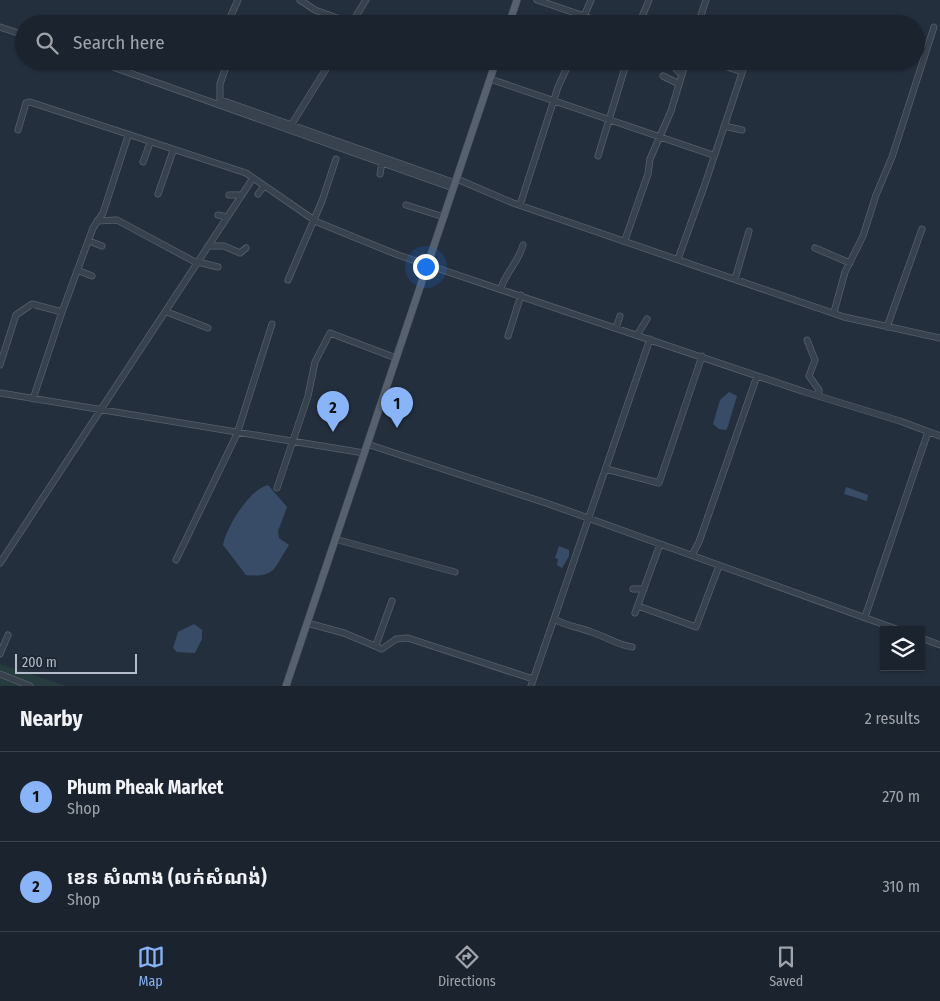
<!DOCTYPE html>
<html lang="en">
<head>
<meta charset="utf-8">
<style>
	body { margin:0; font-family:"Fira Sans Condensed","Noto Sans Khmer",sans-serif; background:#282f3a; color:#f1f3f6 }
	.controls { position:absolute; right:15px; bottom:15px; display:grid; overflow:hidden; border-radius:0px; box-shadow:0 1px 4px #0004 }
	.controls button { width:45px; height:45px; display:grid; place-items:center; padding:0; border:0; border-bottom:1px solid #39404a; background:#1b232e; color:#f1f3f6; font:25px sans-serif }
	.scale { position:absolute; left:15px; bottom:12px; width:122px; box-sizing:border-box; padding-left:5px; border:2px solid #b4bcc9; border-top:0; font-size:14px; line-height:18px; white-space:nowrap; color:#b4bcc9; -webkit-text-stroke:4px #1d2633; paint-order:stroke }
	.you { position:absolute; left:425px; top:266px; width:18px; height:18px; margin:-12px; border:4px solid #fff; border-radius:50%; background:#1a73e8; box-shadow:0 0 0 8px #1a73e833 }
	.badge { display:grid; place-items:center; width:32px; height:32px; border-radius:50%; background:#8ab4f8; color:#111; font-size:16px; font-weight:700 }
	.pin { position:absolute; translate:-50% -41px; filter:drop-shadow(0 1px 2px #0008) }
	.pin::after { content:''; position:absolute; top:26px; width:18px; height:15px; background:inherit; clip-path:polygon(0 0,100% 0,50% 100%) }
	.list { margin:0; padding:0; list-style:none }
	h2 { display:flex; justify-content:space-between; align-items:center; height:65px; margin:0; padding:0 20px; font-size:21px }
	h2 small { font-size:16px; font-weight:400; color:#a0a4aa }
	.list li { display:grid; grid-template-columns:32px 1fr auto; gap:15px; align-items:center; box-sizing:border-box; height:90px; padding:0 20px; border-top:1px solid #39404a }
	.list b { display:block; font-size:19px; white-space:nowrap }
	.list p { margin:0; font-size:16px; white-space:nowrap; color:#a0a4aa }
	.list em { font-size:16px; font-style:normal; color:#a0a4aa }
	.icon { flex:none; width:28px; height:28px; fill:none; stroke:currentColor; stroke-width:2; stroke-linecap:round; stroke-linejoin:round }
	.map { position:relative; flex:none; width:940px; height:686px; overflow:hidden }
	.search { position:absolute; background:#1b232e; box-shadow:0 1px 4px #0004; left:15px; right:15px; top:15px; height:55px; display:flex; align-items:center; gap:12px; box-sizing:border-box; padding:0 18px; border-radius:28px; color:#a0a4aa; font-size:19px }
	.sheet { height:245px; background:#1b232e }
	nav { display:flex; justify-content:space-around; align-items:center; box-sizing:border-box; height:70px; border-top:1px solid #39404a; background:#1b232e; font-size:14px; color:#a0a4aa }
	nav a { display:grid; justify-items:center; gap:2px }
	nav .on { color:#8ab4f8 }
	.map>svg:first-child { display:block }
	.green { fill:#263c3f }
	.water { fill:#394c67 }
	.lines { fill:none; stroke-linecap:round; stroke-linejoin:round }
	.minor-casing { stroke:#565f6c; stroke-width:7 }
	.major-casing { stroke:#414a57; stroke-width:8 }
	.minor { stroke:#38414e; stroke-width:5.5 }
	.major { stroke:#56606e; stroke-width:7 }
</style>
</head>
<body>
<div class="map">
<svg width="940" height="686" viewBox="0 0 940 686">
	<rect width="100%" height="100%" fill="#242f3e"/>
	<path class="green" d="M0 664 66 686H0Z"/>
	<path class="water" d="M729 392 737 396 728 426 726 430 719 429 713 424 720 400Z
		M268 485 287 507 278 531 279 538 289 545C274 568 276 578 246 575L223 545C226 527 250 489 268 485Z
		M846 487 868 495 867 501 844 494Z
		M559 546 569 550V556L562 568 557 565 558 559 555 558Z
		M194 624 202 630V639L195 653 177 652 173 648 178 632Z"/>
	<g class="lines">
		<g class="minor-casing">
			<path id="minor" d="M300 0 315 10 351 23
				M537 0 584 16 591 0
				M227 24 238 0
				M351 24 366 0
				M582 24 584 16 607 24
				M639 24 649 0
				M698 24 706 0
				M0 27 24 35
				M96 61 453 188
				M668 61 682 75
				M710 61 742 72
				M663 76 679 84
				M490 79 713 155
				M221 100 455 183
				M220 102V84L228 61
				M724 126 742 130
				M290 127 331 61
				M18 130 26 103 30 102 246 173 317 222 398 255 805 392 900 421 940 436
				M598 156 627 61
				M143 162 150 143
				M380 174 382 162
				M457 179 513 203 844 317 940 338
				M158 194 173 151
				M258 194 264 186
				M229 195H242
				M406 205 444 217
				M520 205 558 87 570 61
				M218 215 227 217
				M97 221 117 220 197 263
				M625 240 648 174 650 159 671 111 686 61
				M89 241 102 246
				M208 246H224L240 253 246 248
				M815 248 850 263
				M678 259 705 184 746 61
				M198 262 218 267
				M77 270 92 276
				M735 279 749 231
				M288 280 322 201 336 159
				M501 288C506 272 519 261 523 245
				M167 312 208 328
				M834 312 845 272 863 236 876 195 892 157 934 27
				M887 327 922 229
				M616 328 620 316
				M637 335 647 319
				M508 336 521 295
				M807 340 815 360 809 376 819 390V396
				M0 365 16 315 32 304 62 312 93 228 103 213 128 136
				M0 393 364 453
				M33 399 62 312
				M367 444 549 504 899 630
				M606 469 659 483 702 356
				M277 488 308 396 315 362 330 333 396 358
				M335 539 455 572
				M692 555 699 542 757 376
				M176 560 237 434 272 324
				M0 563C84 435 169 307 253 178
				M633 589H644
				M638 606 696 627 719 566
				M635 613 660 544
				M865 617 928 432
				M554 619C566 626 578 627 591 632 605 636 617 645 632 647
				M307 623 344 633 382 649 396 639 408 638 533 679
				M921 638 940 645
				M376 645 392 601
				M0 654 8 635
				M0 674 30 686
				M531 686 650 339"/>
		</g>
		<g class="major-casing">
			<path id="major" d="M509 24 517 0
				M286 686 496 61"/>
		</g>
		<use href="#minor" class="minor"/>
		<use href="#major" class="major"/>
	</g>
</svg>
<div class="controls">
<button><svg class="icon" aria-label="layers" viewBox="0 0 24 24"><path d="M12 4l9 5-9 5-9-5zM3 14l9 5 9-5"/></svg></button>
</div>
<div class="scale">200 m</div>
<div class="you"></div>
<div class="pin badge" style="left:397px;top:428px">1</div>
<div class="pin badge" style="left:333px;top:432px">2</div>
<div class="search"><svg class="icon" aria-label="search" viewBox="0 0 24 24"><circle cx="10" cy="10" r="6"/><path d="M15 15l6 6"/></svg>Search here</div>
</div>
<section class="sheet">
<h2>Nearby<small>2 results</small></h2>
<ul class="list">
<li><span class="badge">1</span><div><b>Phum Pheak Market</b><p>Shop</p></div><em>270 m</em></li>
<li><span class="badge">2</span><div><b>ខេន សំណាង (លក់សំណង់)</b><p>Shop</p></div><em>310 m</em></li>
</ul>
</section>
<nav>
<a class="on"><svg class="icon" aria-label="map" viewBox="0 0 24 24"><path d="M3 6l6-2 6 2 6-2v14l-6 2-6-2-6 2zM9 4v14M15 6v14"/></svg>Map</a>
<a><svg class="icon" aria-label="directions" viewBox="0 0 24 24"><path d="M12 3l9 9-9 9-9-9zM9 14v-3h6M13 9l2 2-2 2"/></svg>Directions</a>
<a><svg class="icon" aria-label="saved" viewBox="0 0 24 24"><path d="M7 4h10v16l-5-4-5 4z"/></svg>Saved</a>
</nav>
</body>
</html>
